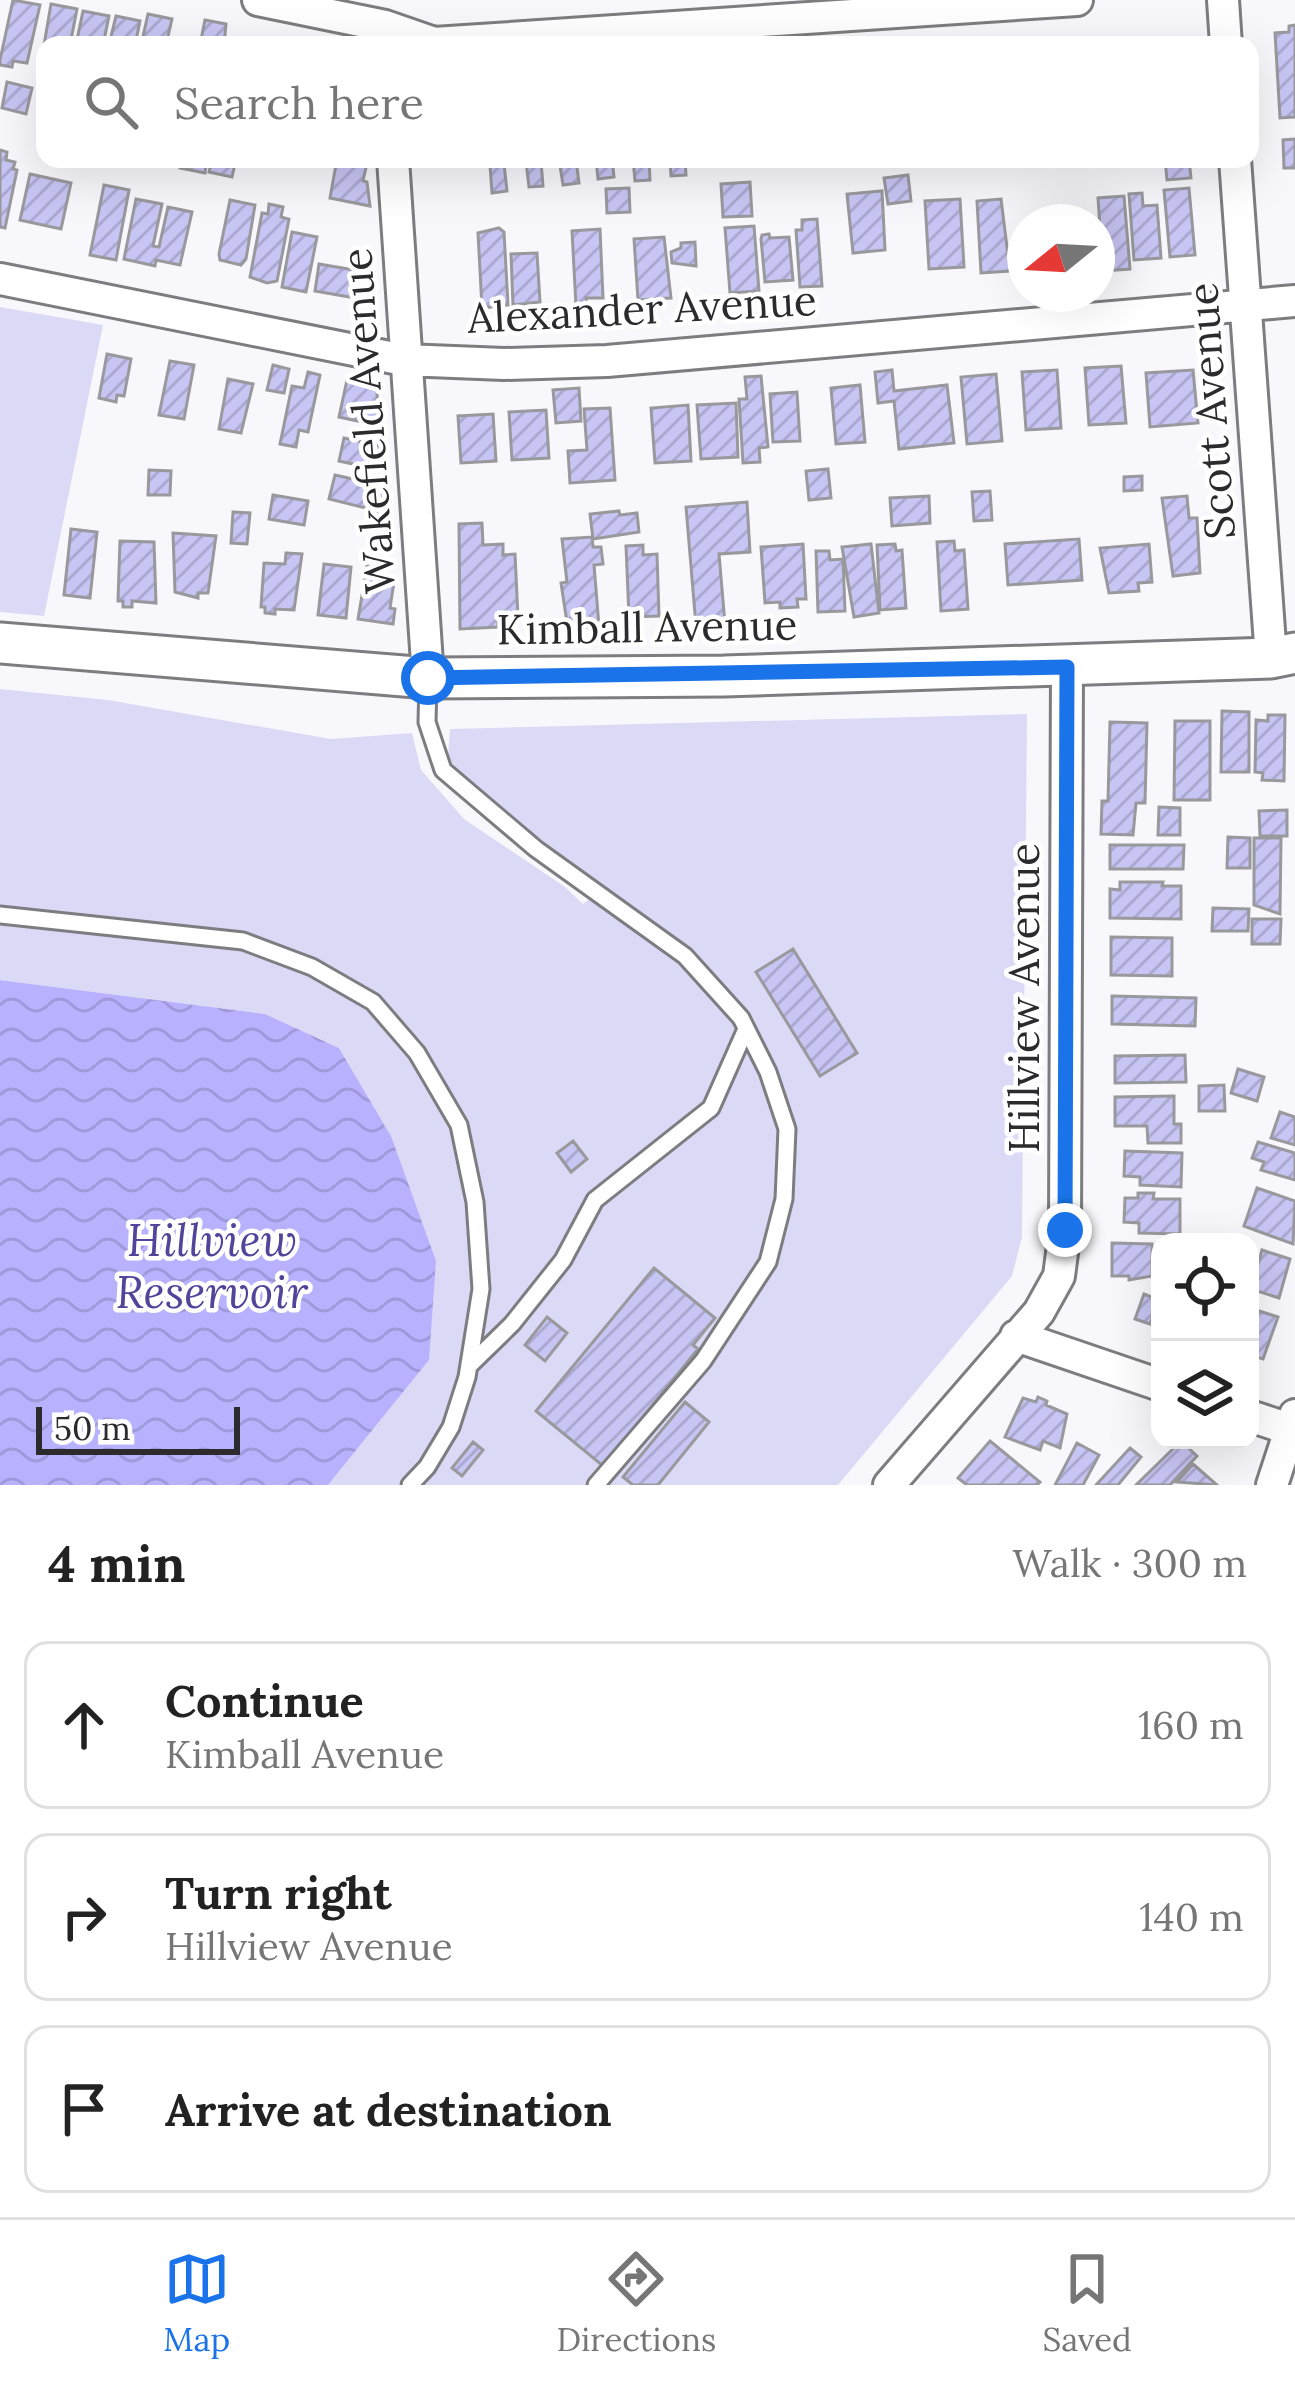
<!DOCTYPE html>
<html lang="en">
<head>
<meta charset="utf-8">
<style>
	body { margin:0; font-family:Lora,serif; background:#f6f6f6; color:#222 }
	.controls { position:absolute; right:36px; bottom:36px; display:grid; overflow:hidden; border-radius:24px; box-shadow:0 12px 48px #0002 }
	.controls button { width:108px; height:108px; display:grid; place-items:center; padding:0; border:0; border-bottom:3px solid #e0e0e0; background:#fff; color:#222; font:60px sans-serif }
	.compass { position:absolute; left:1007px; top:204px; width:108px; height:108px; border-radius:50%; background:#fff; box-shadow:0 12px 48px #0002; rotate:252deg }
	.scale { position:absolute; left:36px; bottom:30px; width:204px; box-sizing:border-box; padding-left:12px; border:6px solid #2b2b2d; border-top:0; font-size:33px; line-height:42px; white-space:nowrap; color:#2b2b2d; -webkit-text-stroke:9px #fff; paint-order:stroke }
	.stop { position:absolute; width:36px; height:36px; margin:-27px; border:9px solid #1a73e8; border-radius:50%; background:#fff }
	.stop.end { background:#1a73e8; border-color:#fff; box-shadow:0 3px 12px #0008 }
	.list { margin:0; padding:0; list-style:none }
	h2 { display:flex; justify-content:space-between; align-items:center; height:156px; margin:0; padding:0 48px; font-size:51px }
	h2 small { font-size:39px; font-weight:400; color:#767676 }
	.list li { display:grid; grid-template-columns:78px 1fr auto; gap:36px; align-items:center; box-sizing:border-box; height:168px; margin:0 24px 24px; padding:0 24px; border:3px solid #e0e0e0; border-radius:24px }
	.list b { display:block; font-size:45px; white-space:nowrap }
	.list p { margin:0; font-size:39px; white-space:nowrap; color:#767676 }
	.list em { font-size:39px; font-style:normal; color:#767676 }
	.icon { flex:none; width:66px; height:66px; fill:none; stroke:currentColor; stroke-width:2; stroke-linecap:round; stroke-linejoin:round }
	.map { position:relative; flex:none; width:1295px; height:1485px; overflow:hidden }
	.search { position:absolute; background:#fff; box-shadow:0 12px 48px #0002; left:36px; right:36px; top:36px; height:132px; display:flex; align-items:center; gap:30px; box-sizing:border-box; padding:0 42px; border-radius:24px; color:#767676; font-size:45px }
	.sheet { height:732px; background:#fff }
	nav { display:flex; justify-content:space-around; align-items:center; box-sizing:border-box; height:168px; border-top:3px solid #e0e0e0; background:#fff; font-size:33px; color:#767676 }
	nav a { display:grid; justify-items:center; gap:6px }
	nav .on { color:#1a73e8 }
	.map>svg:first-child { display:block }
	.green { fill:#dbdaf6 }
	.water { fill:url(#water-waves) }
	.building { fill:url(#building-hatch); stroke:#99999d; stroke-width:3 }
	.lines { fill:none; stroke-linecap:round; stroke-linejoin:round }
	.service-casing { stroke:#7d7d81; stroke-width:21 }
	.minor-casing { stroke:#7d7d81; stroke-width:36 }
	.tertiary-casing { stroke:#7d7d81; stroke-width:45 }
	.service { stroke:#fff; stroke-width:15 }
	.minor { stroke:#fff; stroke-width:30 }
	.tertiary { stroke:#fff; stroke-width:39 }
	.route { stroke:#1a73e8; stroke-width:15 }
	.labels { text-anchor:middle; stroke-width:9; stroke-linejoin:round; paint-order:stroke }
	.street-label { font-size:42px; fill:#2b2b2d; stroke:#fff }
	.water-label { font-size:45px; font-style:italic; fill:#52449b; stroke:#fff }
</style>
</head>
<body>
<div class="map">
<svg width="1295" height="1485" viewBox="0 0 1295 1485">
	<defs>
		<pattern id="water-waves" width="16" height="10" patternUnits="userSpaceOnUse" patternTransform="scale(3)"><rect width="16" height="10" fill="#b8b2fe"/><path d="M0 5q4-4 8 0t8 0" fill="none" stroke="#9e99da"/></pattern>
		<pattern id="building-hatch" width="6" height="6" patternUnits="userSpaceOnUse" patternTransform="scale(3)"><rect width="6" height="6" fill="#c7c5f3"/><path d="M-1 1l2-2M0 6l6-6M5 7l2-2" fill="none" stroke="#aba9d1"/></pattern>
	</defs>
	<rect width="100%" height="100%" fill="#f8f8fc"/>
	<path class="green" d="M0 307 103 325 44 616 0 612Z
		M0 689 108 700 331 739 412 733 421 770 464 819 565 887 583 904 604 888 475 795 448 758 450 729 1027 714 1022 1237 1012 1276 838 1485H328L429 1360 391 1136 339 1048 265 1014 0 980Z"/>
	<path class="water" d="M0 980 265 1014 339 1048 391 1136 436 1261 429 1360 328 1485H0Z"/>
	<path class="building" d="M13 0 40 5 27 63 13 61 12 67 0 65V60Z
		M51 4 77 9 70 45H45V57H42Z
		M83 11 109 16 103 45H76Z
		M148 14 172 19 166 45 142 41Z
		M116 16 140 21 135 45H109Z
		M205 20 226 24 224 45H200Z
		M1295 25V117L1280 118 1275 33 1289 32V26Z
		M7 82 32 88 26 114 2 108Z
		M1295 139V168H1284L1283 140Z
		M0 150 7 152 6 160 15 162 13 169 17 170 5 228 0 227Z
		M181 159H207L205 173 180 168Z
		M212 159H236L232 177 209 172Z
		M337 159 367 163 363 181 367 182 370 206 330 198Z
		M559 159H576L579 183 563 185Z
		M596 159H612L614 177 598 179Z
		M633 159H649L650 180 635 181Z
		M670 159H685L686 175 671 176Z
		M1165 159H1189L1191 178 1167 180Z
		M541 161 543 186 529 187 526 162Z
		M504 164 507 191 492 193 490 165Z
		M30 174 71 183 61 229 20 220Z
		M908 175 911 201 888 204 884 178Z
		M750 182 752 216 723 217 721 184Z
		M104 185 129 190 116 260 90 255Z
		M629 188 630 212 607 213 606 189Z
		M1189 188 1195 255 1170 257 1164 190Z
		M882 191 885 250 853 253 847 194Z
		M1142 193 1143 206 1157 205 1161 258 1134 260 1129 194Z
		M1124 196 1130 269 1103 271 1098 198Z
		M136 199 162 204 153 246 159 247 168 207 192 212 180 265 156 260 155 266 124 259Z
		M960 199 964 267 929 269 925 201Z
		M1001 199 1010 271 981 273 977 201Z
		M230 200 255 205 246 259 241 265 220 260 219 254Z
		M269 204 283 207 281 217 289 219 277 281 267 283 250 277 262 213 268 214Z
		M817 219 822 286 800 287 796 230H802V220Z
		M754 226 759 291 730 293 725 228Z
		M499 228 504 232 508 305 482 308 478 233Z
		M600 229 603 298H586L587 305 576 306 572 231Z
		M292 232 317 237 306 292 282 287Z
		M769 234 770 238 789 237 793 280 765 282 761 239 762 235Z
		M664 237 671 298 638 300 634 239Z
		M695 242 696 266 672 263 671 252 681 248V243Z
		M537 253 540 302 513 305 511 254Z
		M319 264 360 271 355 298 315 291Z
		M107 354 131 359 124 396 117 395 116 402 99 398Z
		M170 361 194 365 184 419 159 415Z
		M273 365 289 369 284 393 267 390Z
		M1121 366 1126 423 1089 425 1085 368Z
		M892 370 894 391 947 385 954 443 899 449 894 401 878 403 875 372Z
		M1057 370 1061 428 1026 430 1022 372Z
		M1193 370 1198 423 1150 427 1146 373Z
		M308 372 320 375 308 432 299 430 296 447 280 444 292 386 304 388Z
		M996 374 1002 441 967 444 961 377Z
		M761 376 768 447 759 448 760 462 743 463 739 399H747L745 377Z
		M228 379 253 384 241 433 219 429Z
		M347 380 376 386 381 426 339 417Z
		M860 385 865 442 836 444 831 388Z
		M579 388 581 421 556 423 553 390Z
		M797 392 800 441 773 442 770 394Z
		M736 403 738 457 701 459 697 405Z
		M688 405 691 461 655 463 651 408Z
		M610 408 615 480 570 483 568 451 587 450 584 409Z
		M546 410 549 458 512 460 509 412Z
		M493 414 496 461 461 463 458 416Z
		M344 438 380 446 376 469 339 461Z
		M828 469 831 498 809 500 806 471Z
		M149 470 171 471 170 495H148Z
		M335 475 388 487 382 512 329 499Z
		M1142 476V490L1124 491V477Z
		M990 491 992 520 974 521 972 492Z
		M273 495 308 501 304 525 269 519Z
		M929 496 930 523 892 526 890 498Z
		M1187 496 1189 518H1197L1200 573 1173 576 1162 498Z
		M747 502 750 552 719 554 725 624 696 626 686 507Z
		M619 511 620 515 637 513 639 532 593 539 590 514Z
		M233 512 250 513 247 544 231 543Z
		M482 523 483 545 503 544V555L515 554 518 618 498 619V627L460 629 459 524Z
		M71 529 97 532 90 598 64 595Z
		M173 533 216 536 208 593H198V598L175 592Z
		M592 537 593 547H601L603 564 594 565 599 626 568 629 561 583 567 582 562 539Z
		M1079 539 1082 580 1008 585 1005 544Z
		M120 541 154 542 156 603 132 601V607H123V601H118Z
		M954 541 955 551 964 550 968 609 941 611 937 542Z
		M803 544 806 599H797L798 607 780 608V602L765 603 761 547Z
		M871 544 879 613 854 617 842 547Z
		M895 544 896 551 902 550 906 608 880 610 877 545Z
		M1149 544 1152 582 1138 583 1139 591 1109 593 1100 548Z
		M643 545V555L657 554 659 616 629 617 626 546Z
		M816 551H829L830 560 843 559 845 611 818 612Z
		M286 553 302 554 294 610 275 609V614L265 613V607H261L264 563 285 564Z
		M324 564 351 567 346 618 318 615Z
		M367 566 378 568 376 579 394 582 390 608 395 609 393 624 358 619Z
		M1222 711 1249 712V772H1221Z
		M1268 715H1285L1284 781 1262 780 1263 773 1255 772 1256 720 1268 721Z
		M1175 721H1210V800H1174Z
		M1110 722 1147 723 1145 803H1136L1133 835 1101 834 1102 801H1108Z
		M1159 807 1180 808V835H1158Z
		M1287 810V836H1260L1259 811Z
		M1228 837 1250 838V868H1227Z
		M1254 838H1281L1280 914 1254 905Z
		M1110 845H1184L1183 869H1110Z
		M1120 882H1163L1162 886H1181V919L1110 918V889L1120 890Z
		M1213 908 1249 909 1248 931H1212Z
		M1252 919H1281L1280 944H1252Z
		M1111 937 1172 938V976L1111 975Z
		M793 949 857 1053 820 1076 756 972Z
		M1112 996 1196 998 1195 1026 1112 1024Z
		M1185 1055 1186 1082 1115 1083V1056Z
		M1238 1069 1264 1077 1257 1101 1231 1093Z
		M1224 1085 1225 1111H1199V1086Z
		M1174 1096V1124H1181V1143H1148L1147 1126H1115V1097Z
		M1280 1112 1295 1117V1145L1271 1138Z
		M573 1141 587 1159 571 1172 557 1153Z
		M1258 1142 1295 1153V1180L1261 1170 1264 1162 1252 1158Z
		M1125 1151 1182 1153 1181 1187 1140 1185V1177L1124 1176Z
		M1257 1188 1295 1201 1293 1244 1244 1226Z
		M1138 1193H1154L1153 1199H1180V1234L1139 1233V1223L1124 1222 1125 1198H1138Z
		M1112 1243 1152 1244V1276L1129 1280V1276H1112Z
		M1262 1250 1290 1259 1279 1298 1251 1289Z
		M654 1268 715 1318 693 1345 698 1349 603 1466 536 1411Z
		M1144 1294 1159 1300 1150 1324 1135 1319Z
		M1250 1308 1278 1317 1263 1359 1250 1355Z
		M547 1317 567 1333 545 1361 525 1345Z
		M1038 1397 1047 1401 1046 1405 1067 1414 1060 1448 1043 1441 1040 1450 1005 1437 1023 1398 1036 1402Z
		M685 1402 709 1422 658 1485H633L623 1477Z
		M990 1441 1040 1482 1037 1485H967L958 1478Z
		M1181 1441 1197 1456 1170 1485H1136Z
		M473 1442 483 1450 462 1476 452 1468Z
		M1077 1443 1099 1455 1083 1485H1055Z
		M1130 1448 1141 1457 1118 1485H1096Z
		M1193 1464 1217 1485 1177 1482Z"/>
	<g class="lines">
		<g class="service-casing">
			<path id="service" d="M428 682 427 722 443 770 536 849 685 956 741 1018 768 1072 787 1129 784 1199 768 1262 703 1361 596 1485
				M0 915 243 941 312 967 373 1002 417 1053 459 1125 475 1202 481 1289 467 1377 451 1427 427 1467 410 1485
				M469 1366 512 1324 563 1260 595 1200 711 1108 746 1029"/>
		</g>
		<g class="minor-casing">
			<path id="minor" d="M258 0 385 26 434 43 1077 0
				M1223 0 1226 45
				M393 159 428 678
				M1235 159 1271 658
				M0 279 404 360 504 364 607 361 1295 301
				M1016 1336 1160 1385
				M1250 1416 1295 1431
				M889 1485 1039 1312 1059 1276 1065 1230 1067 667
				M1272 1485 1295 1415"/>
		</g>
		<g class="tertiary-casing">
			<path id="tertiary" d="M0 643 428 678 724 676 1271 658 1295 653"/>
		</g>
		<use href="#service" class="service"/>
		<use href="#minor" class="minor"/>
		<use href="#tertiary" class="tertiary"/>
	</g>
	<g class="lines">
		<path class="route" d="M428 678 1067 667 1065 1230"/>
	</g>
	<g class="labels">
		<g class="street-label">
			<text transform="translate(642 309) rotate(-3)" y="15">Alexander Avenue</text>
			<text transform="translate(1211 411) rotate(-94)" y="15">Scott Avenue</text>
			<text transform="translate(368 421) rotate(-94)" y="15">Wakefield Avenue</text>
			<text transform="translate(647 627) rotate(-1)" y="15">Kimball Avenue</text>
			<text transform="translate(1024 998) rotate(-90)" y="15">Hillview Avenue</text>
		</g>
		<g class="water-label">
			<text x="212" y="1256">Hillview<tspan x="212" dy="52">Reservoir</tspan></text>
		</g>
	</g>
</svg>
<div class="controls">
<button><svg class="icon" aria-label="locate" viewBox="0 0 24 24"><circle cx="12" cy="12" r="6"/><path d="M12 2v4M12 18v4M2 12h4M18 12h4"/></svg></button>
<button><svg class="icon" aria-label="layers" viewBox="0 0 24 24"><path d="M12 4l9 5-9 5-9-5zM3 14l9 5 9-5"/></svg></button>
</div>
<svg class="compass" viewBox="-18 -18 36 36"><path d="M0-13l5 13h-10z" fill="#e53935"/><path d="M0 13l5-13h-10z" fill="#767676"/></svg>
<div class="scale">50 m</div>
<div class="stop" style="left:428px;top:678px"></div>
<div class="stop end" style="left:1065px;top:1230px"></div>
<div class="search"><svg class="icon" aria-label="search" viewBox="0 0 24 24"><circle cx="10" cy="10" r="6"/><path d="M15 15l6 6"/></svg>Search here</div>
</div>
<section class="sheet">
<h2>4 min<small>Walk · 300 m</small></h2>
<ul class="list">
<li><svg class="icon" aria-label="ahead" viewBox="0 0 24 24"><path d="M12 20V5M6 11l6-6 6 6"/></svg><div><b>Continue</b><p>Kimball Avenue</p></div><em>160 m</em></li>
<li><svg class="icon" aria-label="right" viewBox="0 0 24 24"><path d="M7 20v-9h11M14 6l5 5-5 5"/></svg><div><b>Turn right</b><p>Hillview Avenue</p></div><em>140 m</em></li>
<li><svg class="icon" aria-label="arrive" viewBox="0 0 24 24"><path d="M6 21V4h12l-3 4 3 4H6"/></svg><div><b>Arrive at destination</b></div></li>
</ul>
</section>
<nav>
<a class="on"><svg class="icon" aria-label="map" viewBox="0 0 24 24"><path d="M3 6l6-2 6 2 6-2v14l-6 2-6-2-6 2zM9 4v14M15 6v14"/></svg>Map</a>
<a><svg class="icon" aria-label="directions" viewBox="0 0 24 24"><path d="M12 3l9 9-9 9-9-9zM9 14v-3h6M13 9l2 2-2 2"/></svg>Directions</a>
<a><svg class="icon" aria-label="saved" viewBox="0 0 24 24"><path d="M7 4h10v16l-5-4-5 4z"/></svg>Saved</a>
</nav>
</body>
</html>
